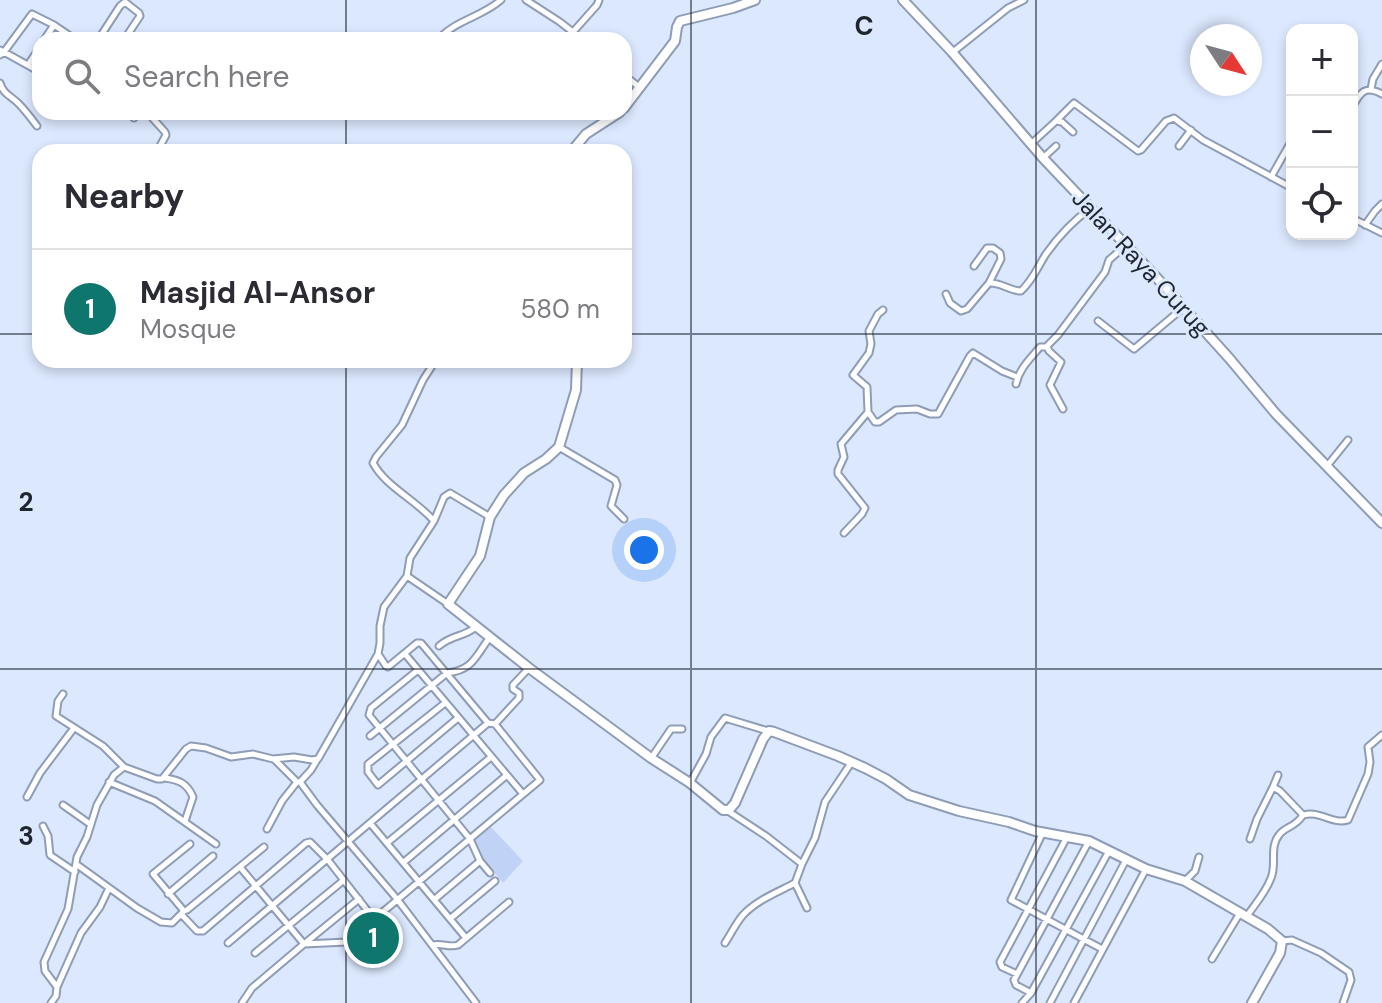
<!DOCTYPE html>
<html lang="en">
<head>
<meta charset="utf-8">
<style>
	body { margin:0; font-family:"DM Sans",sans-serif; background:#f2f2f3; color:#2b2b33 }
	.controls { position:absolute; right:24px; top:24px; display:grid; overflow:hidden; border-radius:16px; box-shadow:0 4px 12px #0003 }
	.controls button { width:72px; height:72px; display:grid; place-items:center; padding:0; border:0; border-bottom:2px solid #e1e1e2; background:#fff; color:#2b2b33; font:40px sans-serif }
	.compass { position:absolute; left:1190px; top:24px; width:72px; height:72px; border-radius:50%; background:#fff; box-shadow:0 4px 12px #0003; rotate:126deg }
	.you { position:absolute; left:644px; top:550px; width:28px; height:28px; margin:-20px; border:6px solid #fff; border-radius:50%; background:#1a73e8; box-shadow:0 0 0 12px #1a73e833 }
	.badge { display:grid; place-items:center; width:52px; height:52px; border-radius:50%; background:#0f766e; color:#fff; font-size:26px; font-weight:700 }
	.pin { position:absolute; translate:-50% -50%; border:4px solid #fff; box-shadow:0 2px 8px #0006 }
	.list { margin:0; padding:0; list-style:none }
	h2 { display:flex; justify-content:space-between; align-items:center; height:104px; margin:0; padding:0 32px; font-size:34px }
	h2 small { font-size:26px; font-weight:400; color:#7c7c81 }
	.list li { display:grid; grid-template-columns:52px 1fr auto; gap:24px; align-items:center; box-sizing:border-box; height:120px; padding:0 32px; border-top:2px solid #e1e1e2 }
	.list b { display:block; font-size:30px; white-space:nowrap }
	.list p { margin:0; font-size:26px; white-space:nowrap; color:#7c7c81 }
	.list em { font-size:26px; font-style:normal; color:#7c7c81 }
	.icon { flex:none; width:44px; height:44px; fill:none; stroke:currentColor; stroke-width:2; stroke-linecap:round; stroke-linejoin:round }
	.map { position:relative; flex:none; width:1382px; height:1003px; overflow:hidden }
	.search { position:absolute; background:#fff; box-shadow:0 4px 12px #0003; left:32px; top:32px; width:600px; height:88px; display:flex; align-items:center; gap:20px; box-sizing:border-box; padding:0 28px; border-radius:24px; color:#7c7c81; font-size:30px }
	.panel { position:absolute; background:#fff; box-shadow:0 4px 12px #0003; left:32px; top:144px; width:600px; height:224px; border-radius:24px }
	.map>svg:first-child { display:block }
	.green { fill:#c0d3f7 }
	.lines { fill:none; stroke-linecap:round; stroke-linejoin:round }
	.street-casing { stroke:#8e9cb6; stroke-width:9 }
	.secondary-casing { stroke:#8e9cb6; stroke-width:12 }
	.street { stroke:#fff; stroke-width:5 }
	.secondary { stroke:#fff; stroke-width:8 }
	.grid { fill:none; stroke:#1f252f; stroke-width:2; stroke-opacity:0.55 }
	.labels { text-anchor:middle; stroke-width:6; stroke-linejoin:round; paint-order:stroke }
	.street-label { font-size:24px; fill:#1f252f; stroke:#dce8fe }
	.grid-label { font-size:26px; text-anchor:middle; font-weight:bold; fill:#1f252f; stroke:#dce8fe; stroke-width:6; stroke-linejoin:round; paint-order:stroke }
</style>
</head>
<body>
<div class="map">
<svg width="1382" height="1003" viewBox="0 0 1382 1003">
	<rect width="100%" height="100%" fill="#dce8fe"/>
	<path class="green" d="M489 825 523 861 503 883 469 841Z"/>
	<g class="lines">
		<g class="street-casing">
			<path id="street" d="M526 0 560 22 583 40
				M573 32 597 5 599 0
				M44 40 54 25
				M98 40 120 6 125 2 139 13 140 16 124 40
				M438 40C455 20 482 17 501 0
				M0 50 4 52 32 14 54 25 76 40
				M953 52 1008 8 1024 0
				M0 55 4 52 40 72
				M28 65 40 47
				M624 75 639 87
				M0 83C4 95 10 95 18 103 25 110 31 118 37 126
				M1371 89 1373 79 1382 64
				M1352 108C1360 92 1365 85 1382 94
				M129 112 134 118
				M147 112 165 132 166 135 159 148
				M1056 121 1074 103 1138 151 1141 150 1166 121 1174 118 1203 140 1292 188
				M1031 144 1056 121 1062 122 1073 132
				M1179 146 1191 130
				M1043 158 1056 146
				M1271 177 1292 140
				M1352 218 1382 233
				M1365 225 1375 211 1382 204
				M974 266 987 248H993L1000 253 1001 259 989 283
				M946 294 950 303 961 311 967 309 989 283C1001 282 1009 291 1021 291 1033 280 1037 268 1046 254 1058 237 1074 220 1091 208
				M883 310 878 314 869 331 871 344 869 353 853 375 867 387 868 412 875 422H879L896 410 917 409 930 414H938L970 356 973 353 1002 371 1017 377
				M1098 321 1134 349 1183 308
				M1016 384C1019 369 1030 359 1040 347H1047
				M1063 409 1050 385 1061 362 1049 351 1047 346 1058 335 1105 272 1109 260 1125 246
				M559 447 615 480 617 485 611 506 624 519
				M1327 466 1348 440
				M434 521 444 497 450 493 490 517
				M844 533 862 514 865 508 838 474V470L844 457 841 444 868 412
				M407 576 448 604
				M439 646C451 635 464 637 476 627
				M405 654 523 794
				M418 670 371 708 369 715 470 839 480 861 490 873
				M63 694 58 701 56 716 103 746 124 767
				M445 703 368 764V772L378 785 458 718
				M495 724 519 698V693L513 689V685L529 668
				M370 736 447 673C473 670 475 657 490 637
				M652 757 671 729H682
				M274 759 297 782H300L317 805 397 899 476 1003
				M165 778C179 780 187 783 193 797L185 821
				M109 782 155 801 216 844
				M300 782 311 770 317 760
				M690 783 706 754 711 737 725 718 768 731
				M1273 787 1278 775
				M27 797 40 773 74 728
				M63 805 90 824
				M728 811 766 836 802 864 795 883 807 908
				M1304 815C1319 810 1333 825 1348 820L1368 774 1370 762 1368 747 1382 735
				M370 823 466 938
				M43 826 48 836 50 855 75 872
				M267 829 282 801 297 782
				M1043 832 1011 900 1102 949
				M387 843 491 757
				M190 844 153 874 184 911 187 910 264 847
				M404 862 507 775
				M76 864 137 908 161 922 172 923 183 912
				M802 864 815 838 825 802 851 763
				M240 867 304 944 359 899
				M1185 881 1195 871 1199 857
				M168 894 213 856
				M435 899 480 861
				M181 914 197 931H203L306 843 310 842 328 860 374 919 394 941
				M1247 916C1255 904 1266 892 1271 878 1277 865 1269 847 1279 835 1285 826 1295 828 1303 815L1280 791 1273 787 1257 819 1250 839
				M451 918 495 881
				M1282 941 1292 940 1321 953 1349 972 1351 980 1343 1003
				M228 943 488 723
				M725 943C731 934 736 923 743 915 757 900 778 892 795 883
				M433 945C442 943 450 948 458 945L509 902
				M255 953 344 880
				M1212 959 1240 913
				M1017 974 1002 967 1000 962 1067 837
				M57 987 81 933 100 907 109 888
				M1031 993 1016 985 1014 980 1089 841
				M51 1003 56 996 57 987 45 971 44 962 68 909 77 857 87 837 97 805 114 775 124 767 157 779H162L186 749 191 746 206 748 231 757 253 754 273 759 294 757 312 760 318 759 378 654 380 643V626L384 607 407 576 410 558 434 521C416 500 386 487 373 463L376 457 402 425 423 380 432 366V360
				M242 1003 252 988 304 944 347 942 540 780 495 724 488 723 421 643H417L388 667 386 666 378 654
				M1022 1003 1031 993 1109 851
				M1050 1003 1126 860
				M1074 1003 1146 869"/>
		</g>
		<g class="secondary-casing">
			<path id="secondary" d="M903 0 952 52 1043 158 1156 277 1229 358 1276 414 1382 523
				M624 108 675 41 677 27 680 21 733 8 755 0
				M571 152 586 134 620 112
				M577 360 576 390 559 447 546 459 524 473 504 495 490 517 480 556 448 604 529 668 651 758 690 783 723 810H729L735 803 763 739 769 731 774 732 838 756 865 768 886 779 909 795 959 811 1009 822 1035 831 1089 841 1146 869 1185 881 1268 929 1282 941 1280 953 1252 1003"/>
		</g>
		<use href="#street" class="street"/>
		<use href="#secondary" class="secondary"/>
	</g>
	<path class="grid" d="M346 0V40M691 0V1003M1036 0V1003M346 112V152M0 334H40M624 334H1382M346 360V1003M0 669H1382"/>
	<g class="labels">
		<g class="street-label">
			<text transform="translate(1141 263) rotate(47)" y="8">Jalan Raya Curug</text>
		</g>
	</g>
	<g class="grid-label">
		<text x="864" y="35">C</text>
		<text x="26" y="511">2</text>
		<text x="26" y="845">3</text>
	</g>
</svg>
<div class="controls">
<button>+</button>
<button>−</button>
<button><svg class="icon" aria-label="locate" viewBox="0 0 24 24"><circle cx="12" cy="12" r="6"/><path d="M12 2v4M12 18v4M2 12h4M18 12h4"/></svg></button>
</div>
<svg class="compass" viewBox="-18 -18 36 36"><path d="M0-13l5 13h-10z" fill="#e53935"/><path d="M0 13l5-13h-10z" fill="#7c7c81"/></svg>
<div class="you"></div>
<div class="pin badge" style="left:373px;top:938px">1</div>
<div class="search"><svg class="icon" aria-label="search" viewBox="0 0 24 24"><circle cx="10" cy="10" r="6"/><path d="M15 15l6 6"/></svg>Search here</div>
<section class="panel">
<h2>Nearby<small></small></h2>
<ul class="list">
<li><span class="badge">1</span><div><b>Masjid Al-Ansor</b><p>Mosque</p></div><em>580 m</em></li>
</ul>
</section>
</div>
</body>
</html>
